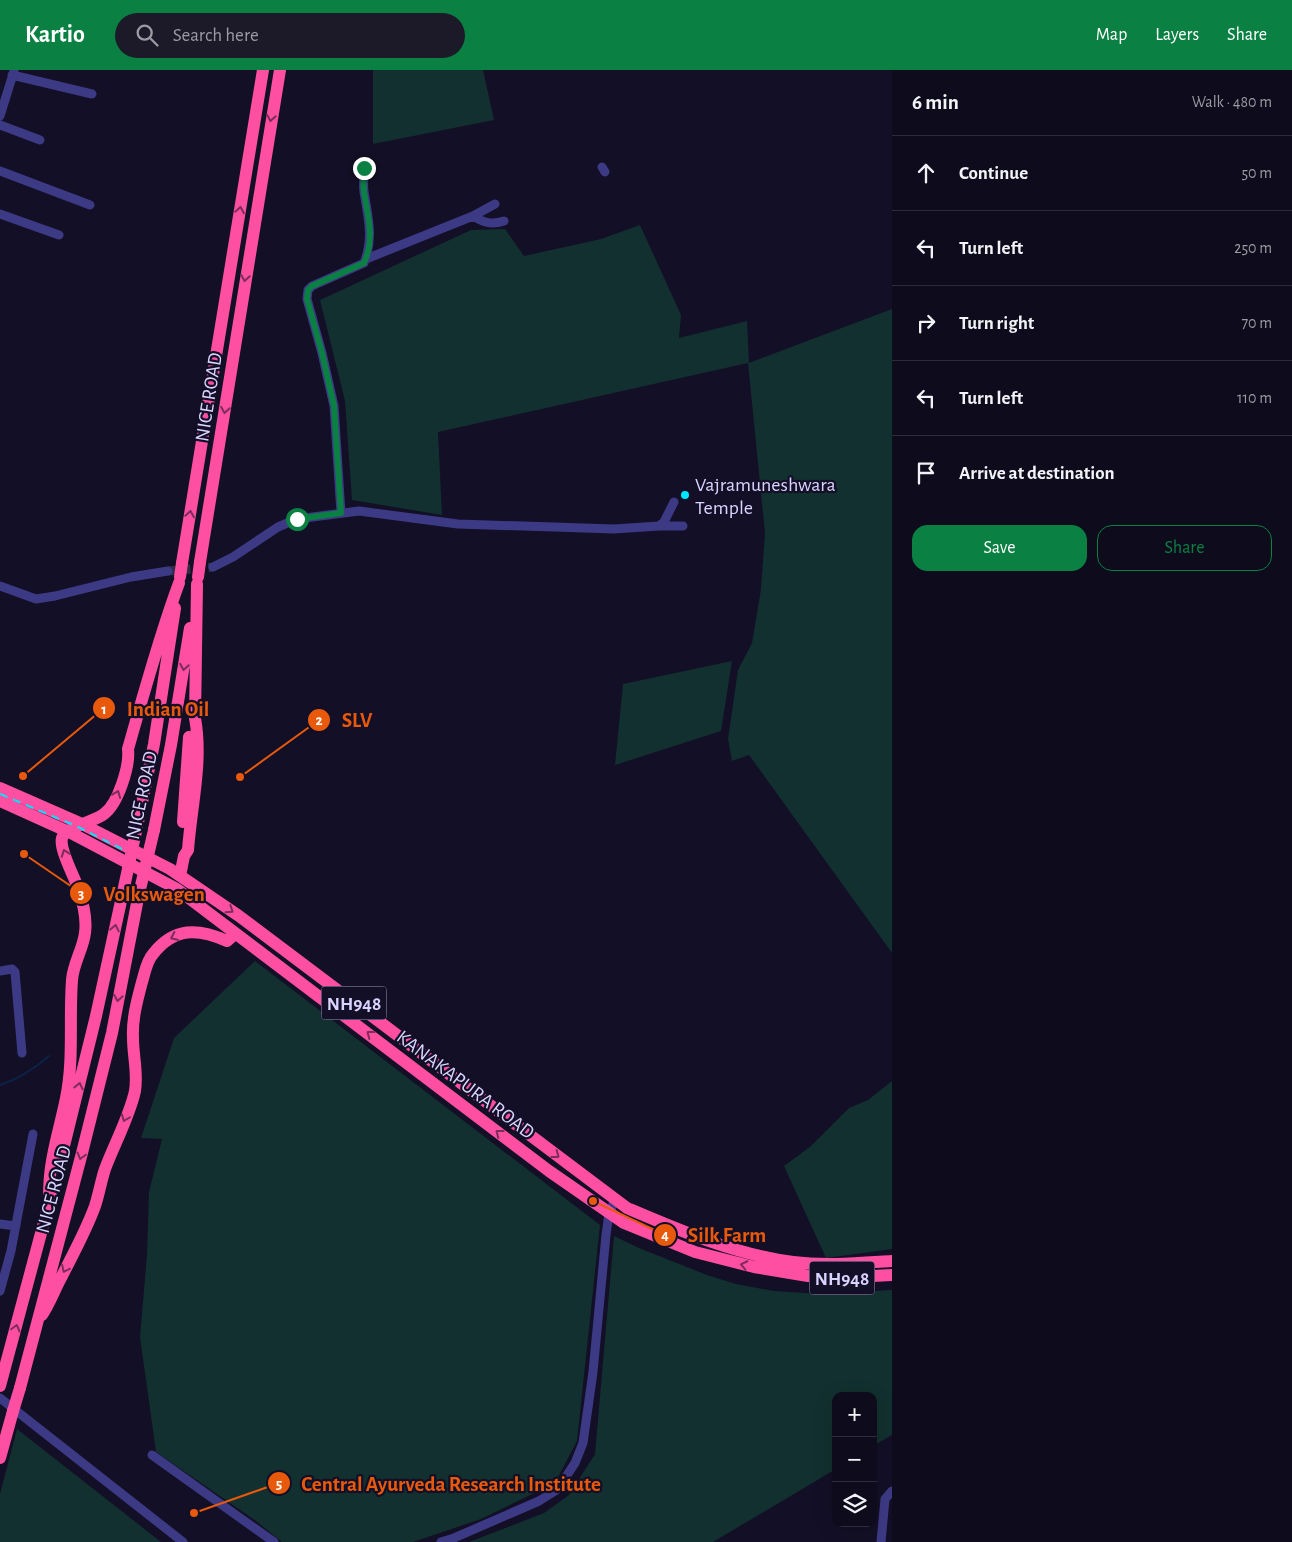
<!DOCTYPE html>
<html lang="en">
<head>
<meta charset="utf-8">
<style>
	body { margin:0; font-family:"Alegreya Sans",sans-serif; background:#1c1929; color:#f1f3f6 }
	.controls { position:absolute; right:15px; bottom:15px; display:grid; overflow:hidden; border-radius:10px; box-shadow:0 5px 20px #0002 }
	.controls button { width:45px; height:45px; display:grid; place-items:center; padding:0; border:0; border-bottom:1px solid #2e2b3b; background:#0e0b1c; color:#f1f3f6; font:25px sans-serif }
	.stop { position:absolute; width:15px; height:15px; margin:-11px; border:4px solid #0b8043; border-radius:50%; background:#fff }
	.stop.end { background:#0b8043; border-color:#fff; box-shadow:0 1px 5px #0008 }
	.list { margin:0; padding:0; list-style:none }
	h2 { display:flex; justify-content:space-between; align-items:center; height:65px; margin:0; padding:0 20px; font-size:21px }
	h2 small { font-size:16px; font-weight:400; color:#9b9ba3 }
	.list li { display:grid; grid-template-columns:32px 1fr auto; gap:15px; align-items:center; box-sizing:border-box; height:75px; padding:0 20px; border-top:1px solid #2e2b3b }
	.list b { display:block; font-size:19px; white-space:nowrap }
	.list em { font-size:16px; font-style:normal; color:#9b9ba3 }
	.actions { display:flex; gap:10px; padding:15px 20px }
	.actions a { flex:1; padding:11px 0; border:1px solid #0b8043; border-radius:15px; text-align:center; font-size:18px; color:#0b8043 }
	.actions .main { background:#0b8043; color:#fff }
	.icon { flex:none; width:28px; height:28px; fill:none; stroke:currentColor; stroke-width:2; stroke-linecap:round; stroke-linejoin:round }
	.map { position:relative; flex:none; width:892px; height:1472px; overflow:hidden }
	header { display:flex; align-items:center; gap:30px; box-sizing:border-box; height:70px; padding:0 25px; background:#0b8043; color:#fff }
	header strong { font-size:24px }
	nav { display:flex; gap:28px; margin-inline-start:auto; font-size:18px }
	.search { width:350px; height:45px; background:#1c1929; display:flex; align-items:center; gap:12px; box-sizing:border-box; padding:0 18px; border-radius:28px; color:#9b9ba3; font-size:19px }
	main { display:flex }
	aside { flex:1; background:#0e0b1c }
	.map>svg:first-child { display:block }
	.green { fill:#12302f }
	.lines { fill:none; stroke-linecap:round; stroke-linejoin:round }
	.stream { stroke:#0c2248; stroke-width:2 }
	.minor-tunnel { stroke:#312d47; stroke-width:9; stroke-dasharray:9 4.5; stroke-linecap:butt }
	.minor { stroke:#3d3a85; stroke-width:9 }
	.highway { stroke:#ff4fa3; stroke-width:12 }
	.rail { stroke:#00e5ff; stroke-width:2; stroke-dasharray:8 6; stroke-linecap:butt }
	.highway-bridge { stroke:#ff4fa3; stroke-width:12 }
	.oneway { stroke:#7d2c5e }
	.route { stroke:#0b8043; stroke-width:6 }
	.poi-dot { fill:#00e5ff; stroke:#130f26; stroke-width:2 }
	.labels { text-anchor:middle; stroke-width:4.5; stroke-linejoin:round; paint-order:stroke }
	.shield { fill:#130f26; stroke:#9e99be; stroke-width:1 }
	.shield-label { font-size:19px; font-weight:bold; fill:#d9d4ff }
	.street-label { font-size:20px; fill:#d9d4ff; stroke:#130f26 }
	.poi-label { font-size:20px; fill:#d9d4ff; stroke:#130f26; text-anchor:start }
	.leader { fill:none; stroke:#e8590c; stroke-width:2 }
	.callout-dot { fill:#e8590c; stroke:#130f26; stroke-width:2 }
	.mark-label { font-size:15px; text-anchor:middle; font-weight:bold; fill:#fff }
	.callout-label { font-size:21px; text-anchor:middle; font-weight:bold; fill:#e8590c; stroke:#130f26; stroke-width:4.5; stroke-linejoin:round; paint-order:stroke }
</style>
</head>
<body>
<header>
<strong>Kartio</strong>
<div class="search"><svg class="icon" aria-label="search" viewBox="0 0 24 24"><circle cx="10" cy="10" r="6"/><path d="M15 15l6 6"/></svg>Search here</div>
<nav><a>Map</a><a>Layers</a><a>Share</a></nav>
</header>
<main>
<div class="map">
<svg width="892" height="1472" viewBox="0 0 892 1472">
	<rect width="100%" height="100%" fill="#130f26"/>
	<path class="green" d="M373 0H483L494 50 373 74Z
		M640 155 681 245 679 268 747 251 749 293 892 239V883L749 685 732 691 728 669 738 600 752 573 761 519 765 463 748 293 438 362 442 445 352 430 345 331 320 230 471 160 505 159 524 186 601 169Z
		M732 591 721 661 615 695 623 614Z
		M255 891 600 1155 577 1371 555 1413 481 1449 413 1472H282L256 1451 156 1382 140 1267 147 1185 149 1122 162 1069 141 1068 174 968Z
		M892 1011V1179L826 1188 784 1096 811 1076 849 1038 868 1030Z
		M614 1166 639 1178 707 1205 736 1214 774 1221 820 1224 892 1220V1365L873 1376V1326H836V1399L713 1472H469L544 1443 569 1425 595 1384Z
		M17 1359 161 1472H0V1424Z"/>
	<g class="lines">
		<path class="stream" d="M0 1015C19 1009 34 999 49 986"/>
		<path class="minor-tunnel" d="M168 501 213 497"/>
		<path class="minor" d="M12 5 92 24
			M0 46 14 1
			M0 55 40 70
			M602 97 605 102
			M0 101 90 135
			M0 144 59 165
			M473 146C484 153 492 155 504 151
			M366 189 473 146 495 134
			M341 443 334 336 322 283 307 229 308 220 312 216 364 193C374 168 368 147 364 122 363 114 364 106 364 98L369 96
			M659 456H683
			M213 497 233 487 278 457 297 449 359 441 458 454 614 459 659 456 664 452 674 432
			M0 516 36 529 55 526 131 507 168 501
			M0 901 12 899 15 902 22 983
			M0 1154 16 1156
			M0 1221 11 1181 33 1064
			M0 1328 183 1472
			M152 1385 274 1472
			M441 1472 454 1468 539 1431 558 1419 575 1393 583 1373 593 1302 606 1165 609 1143 615 1130
			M881 1472 885 1429 892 1421"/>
		<path class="highway" d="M200 492 280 0
			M182 493 263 0
			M0 718 82 754 170 799 239 846 627 1138C681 1161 734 1184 793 1192 826 1196 859 1193 892 1191
			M0 731 71 763 177 819 549 1101 624 1153 695 1182 754 1197 808 1206 834 1208 892 1205
			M138 752 154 674 175 538
			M183 752 189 667
			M154 760 171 675 190 558
			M180 806 184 786 188 780C191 737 203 692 195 648L197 514
			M60 1092 96 946 123 822
			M49 1133C49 1124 49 1115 50 1106 52 1080 61 1054 66 1028 74 989 69 950 72 910 73 894 83 879 85 863 87 848 83 832 78 818 74 806 59 779 62 768 65 757 94 752 104 744 118 734 130 696 128 679 144 623 159 567 179 513
			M42 1245C50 1233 54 1221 61 1208 73 1184 86 1161 95 1136 99 1124 101 1111 105 1099 114 1075 130 1045 135 1021 138 1003 133 986 133 968 132 949 137 931 142 912 145 903 146 892 153 884 174 857 198 858 227 871L235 864
			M0 1316 51 1126
			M20 1318 82 1083 112 963 138 828
			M0 1388 13 1341"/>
		<path class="rail" d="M0 724 76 756 122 779"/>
		<path class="highway-bridge" d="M180 507 182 493
			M198 507 200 492
			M123 822 138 752
			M138 828 154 760
			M13 1341 20 1318"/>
	</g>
	<defs><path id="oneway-chevron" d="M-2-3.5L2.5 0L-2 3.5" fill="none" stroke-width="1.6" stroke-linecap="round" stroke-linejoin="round" transform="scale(1.25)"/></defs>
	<g class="oneway">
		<use href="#oneway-chevron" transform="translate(271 48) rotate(100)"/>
		<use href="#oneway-chevron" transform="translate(240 140) rotate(-81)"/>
		<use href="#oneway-chevron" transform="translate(245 208) rotate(99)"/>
		<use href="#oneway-chevron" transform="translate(225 340) rotate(99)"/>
		<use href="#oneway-chevron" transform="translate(190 444) rotate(-81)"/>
		<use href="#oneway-chevron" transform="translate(184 597) rotate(100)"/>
		<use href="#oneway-chevron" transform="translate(117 724) rotate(-68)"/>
		<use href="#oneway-chevron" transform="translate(65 783) rotate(-110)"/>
		<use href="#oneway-chevron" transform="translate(230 840) rotate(34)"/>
		<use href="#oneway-chevron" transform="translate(115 858) rotate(-78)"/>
		<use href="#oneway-chevron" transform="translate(174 867) rotate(155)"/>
		<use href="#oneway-chevron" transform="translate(118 928) rotate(100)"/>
		<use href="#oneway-chevron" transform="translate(370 964) rotate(-143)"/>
		<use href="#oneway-chevron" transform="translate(79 1016) rotate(-77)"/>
		<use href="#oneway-chevron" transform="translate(125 1048) rotate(111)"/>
		<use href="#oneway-chevron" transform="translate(499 1063) rotate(-143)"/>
		<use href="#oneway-chevron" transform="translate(556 1085) rotate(37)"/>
		<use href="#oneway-chevron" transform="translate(81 1086) rotate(105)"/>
		<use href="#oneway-chevron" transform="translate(744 1195) rotate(-168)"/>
		<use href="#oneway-chevron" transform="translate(65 1199) rotate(116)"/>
		<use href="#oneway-chevron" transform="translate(16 1258) rotate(-75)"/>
	</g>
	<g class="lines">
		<path class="route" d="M297 449 341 443 334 336 322 283 307 229 308 220 312 216 364 193C375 169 368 147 364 122 363 114 364 106 364 98"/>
	</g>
	<circle class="poi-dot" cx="685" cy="425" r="5"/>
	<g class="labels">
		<g class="shield">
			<rect x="321.5" y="916.5" width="65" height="33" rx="4"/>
			<rect x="809.5" y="1191.5" width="65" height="33" rx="4"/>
		</g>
		<g class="shield-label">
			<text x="354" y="940">NH948</text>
			<text x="842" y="1215">NH948</text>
		</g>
		<g class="street-label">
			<text transform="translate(208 327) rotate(-81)" y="7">NICE ROAD</text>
			<text transform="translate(141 725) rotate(-78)" y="7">NICE ROAD</text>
			<text transform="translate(466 1014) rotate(37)" y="7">KANAKAPURA ROAD</text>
			<text transform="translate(53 1119) rotate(-75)" y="7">NICE ROAD</text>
		</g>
		<g class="poi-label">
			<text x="695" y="421">Vajramuneshwara<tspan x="695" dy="23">Temple</tspan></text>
		</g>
	</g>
	<path class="leader" d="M23 706L104 638M240 707L319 650M24 784L81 823M593 1131L665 1165M194 1443L279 1413"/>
	<g class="callout-dot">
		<circle cx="23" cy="706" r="5"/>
		<circle cx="240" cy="707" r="5"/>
		<circle cx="24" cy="784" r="5"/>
		<circle cx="593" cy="1131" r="5"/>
		<circle cx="194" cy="1443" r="5"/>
		<circle cx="104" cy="638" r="12"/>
		<circle cx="319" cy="650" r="12"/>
		<circle cx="81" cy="823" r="12"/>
		<circle cx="665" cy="1165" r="12"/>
		<circle cx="279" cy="1413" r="12"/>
	</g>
	<g class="mark-label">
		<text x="104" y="644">1</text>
		<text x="319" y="655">2</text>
		<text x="81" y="829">3</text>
		<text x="665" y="1170">4</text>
		<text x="279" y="1419">5</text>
	</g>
	<g class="callout-label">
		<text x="168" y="646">Indian Oil</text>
		<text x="357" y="657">SLV</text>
		<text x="154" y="831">Volkswagen</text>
		<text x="727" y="1172">Silk Farm</text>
		<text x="451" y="1421">Central Ayurveda Research Institute</text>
	</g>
</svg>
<div class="controls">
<button>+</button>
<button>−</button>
<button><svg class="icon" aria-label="layers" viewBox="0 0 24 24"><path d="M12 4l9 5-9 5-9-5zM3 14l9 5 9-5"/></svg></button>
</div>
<div class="stop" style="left:297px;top:449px"></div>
<div class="stop end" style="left:364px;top:98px"></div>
</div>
<aside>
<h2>6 min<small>Walk · 480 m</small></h2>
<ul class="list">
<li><svg class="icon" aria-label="ahead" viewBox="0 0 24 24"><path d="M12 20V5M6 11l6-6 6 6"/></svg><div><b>Continue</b></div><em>50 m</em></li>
<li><svg class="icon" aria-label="left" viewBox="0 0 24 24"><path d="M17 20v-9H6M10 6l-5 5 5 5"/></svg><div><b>Turn left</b></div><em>250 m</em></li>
<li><svg class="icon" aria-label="right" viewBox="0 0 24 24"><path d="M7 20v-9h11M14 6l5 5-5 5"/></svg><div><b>Turn right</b></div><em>70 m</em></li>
<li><svg class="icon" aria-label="left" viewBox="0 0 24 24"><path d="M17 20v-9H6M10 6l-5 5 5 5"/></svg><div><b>Turn left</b></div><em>110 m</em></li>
<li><svg class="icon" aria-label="arrive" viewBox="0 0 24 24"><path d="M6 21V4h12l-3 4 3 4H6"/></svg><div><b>Arrive at destination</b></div></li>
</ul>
<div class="actions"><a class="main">Save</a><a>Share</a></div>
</aside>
</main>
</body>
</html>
